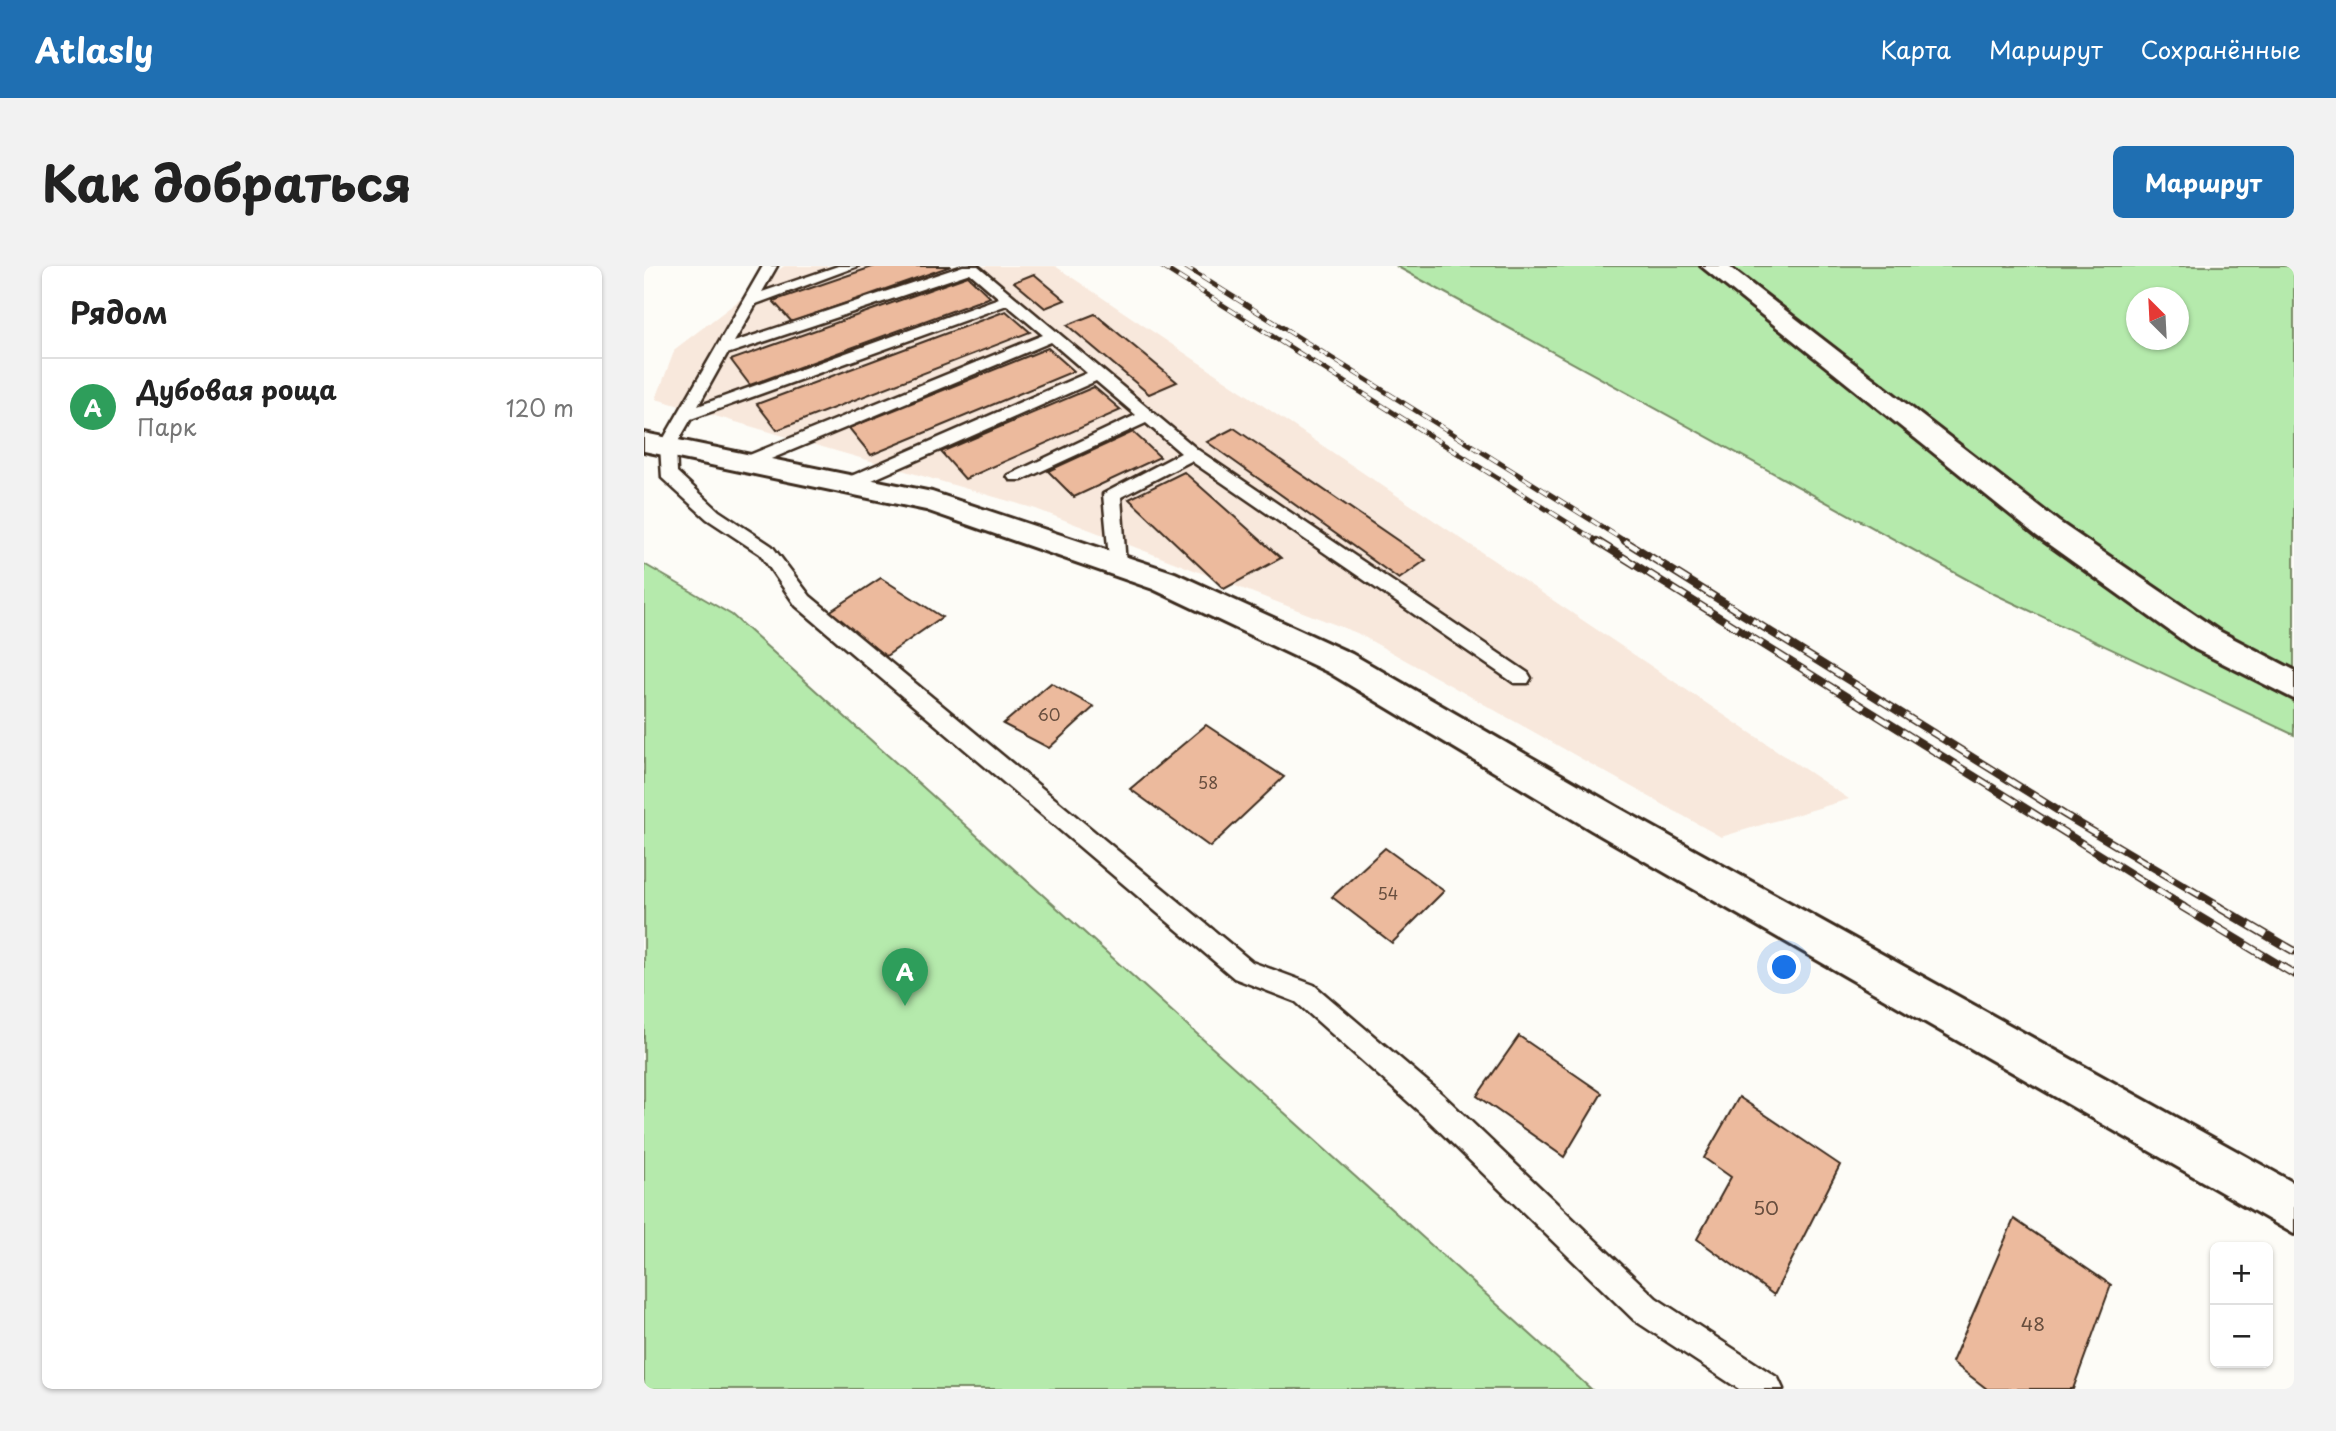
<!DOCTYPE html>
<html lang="ru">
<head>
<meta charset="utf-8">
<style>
	body { margin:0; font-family:"Playpen Sans",sans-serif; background:#f2f2f2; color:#222 }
	.controls { position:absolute; right:21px; bottom:21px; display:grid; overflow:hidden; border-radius:10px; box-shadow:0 2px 5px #0004 }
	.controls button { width:63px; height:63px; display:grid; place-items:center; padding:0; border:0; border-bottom:2px solid #e0e0e0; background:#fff; color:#222; font:35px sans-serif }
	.compass { position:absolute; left:1482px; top:21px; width:63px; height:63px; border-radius:50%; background:#fff; box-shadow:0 2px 5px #0004; rotate:336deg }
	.you { position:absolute; left:1141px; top:702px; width:24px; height:24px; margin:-18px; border:5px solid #fff; border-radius:50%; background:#1a73e8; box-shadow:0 0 0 10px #1a73e833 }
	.badge { display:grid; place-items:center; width:46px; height:46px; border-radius:50%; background:#1f6fb2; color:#fff; font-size:23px; font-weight:700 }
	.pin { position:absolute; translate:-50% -58px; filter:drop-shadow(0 2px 4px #0008) }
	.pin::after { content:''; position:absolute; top:37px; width:24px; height:21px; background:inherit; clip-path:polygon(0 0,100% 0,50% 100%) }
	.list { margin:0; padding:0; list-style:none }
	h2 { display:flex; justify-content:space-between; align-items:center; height:91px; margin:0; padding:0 28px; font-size:30px }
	h2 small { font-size:23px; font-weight:400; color:#767676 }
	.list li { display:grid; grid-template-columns:46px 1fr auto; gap:21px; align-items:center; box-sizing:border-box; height:98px; padding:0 28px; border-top:2px solid #e0e0e0 }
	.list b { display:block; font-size:26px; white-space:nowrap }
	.list p { margin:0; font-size:23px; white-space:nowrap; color:#767676 }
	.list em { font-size:23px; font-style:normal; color:#767676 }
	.map { position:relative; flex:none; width:1650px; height:1123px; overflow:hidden; border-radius:10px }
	header { display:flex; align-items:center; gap:42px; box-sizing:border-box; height:98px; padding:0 35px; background:#1f6fb2; color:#fff }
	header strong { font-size:33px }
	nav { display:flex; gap:38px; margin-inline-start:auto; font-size:24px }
	.intro { display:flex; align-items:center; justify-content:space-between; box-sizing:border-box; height:168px; padding:0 42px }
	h1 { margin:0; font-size:49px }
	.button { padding:18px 32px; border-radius:10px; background:#1f6fb2; color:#fff; font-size:24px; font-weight:700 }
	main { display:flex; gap:42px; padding:0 42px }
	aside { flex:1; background:#fff; border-radius:10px; box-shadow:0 2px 5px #0004 }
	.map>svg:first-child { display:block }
	.built { fill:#f8e8dc }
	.green { fill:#b5eaac; stroke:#788a65; stroke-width:2; fill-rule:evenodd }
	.building { fill:#ecba9d; stroke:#3b2a1e; stroke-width:2 }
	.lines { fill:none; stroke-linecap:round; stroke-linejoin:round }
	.service-casing { stroke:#3b2a1e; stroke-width:5 }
	.minor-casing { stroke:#3b2a1e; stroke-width:6 }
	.tertiary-casing { stroke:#3b2a1e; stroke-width:6 }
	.service { fill:#fdfcf7; fill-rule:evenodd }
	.minor { fill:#fdfcf7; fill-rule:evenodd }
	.tertiary { fill:#fdfcf7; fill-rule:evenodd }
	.rail-far2-casing { stroke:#3b2a1e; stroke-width:5 }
	.rail-far1-casing { stroke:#3b2a1e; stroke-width:8 }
	.rail-casing { stroke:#3b2a1e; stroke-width:9 }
	.rail-far2 { stroke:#fdfcf7; stroke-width:3.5; stroke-dasharray:10; stroke-linecap:butt }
	.rail-far1 { stroke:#fdfcf7; stroke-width:5; stroke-dasharray:15; stroke-linecap:butt }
	.rail { stroke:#fdfcf7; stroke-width:6; stroke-dasharray:19; stroke-linecap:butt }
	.labels { text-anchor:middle; stroke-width:7; stroke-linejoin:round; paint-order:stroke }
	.number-label { font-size:16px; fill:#674e3e }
	.near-number-label { font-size:19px; fill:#674e3e }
</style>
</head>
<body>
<header>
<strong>Atlasly</strong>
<nav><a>Карта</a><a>Маршрут</a><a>Сохранённые</a></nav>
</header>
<div class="intro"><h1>Как добраться</h1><a class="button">Маршрут</a></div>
<main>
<aside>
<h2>Рядом<small></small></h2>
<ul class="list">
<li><span class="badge" style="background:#2e9e5b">A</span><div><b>Дубовая роща</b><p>Парк</p></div><em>120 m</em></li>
</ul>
</aside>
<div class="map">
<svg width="1650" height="1123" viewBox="0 0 1650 1123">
	<rect width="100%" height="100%" fill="#fdfcf7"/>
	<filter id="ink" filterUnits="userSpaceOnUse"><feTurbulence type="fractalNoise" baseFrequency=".0143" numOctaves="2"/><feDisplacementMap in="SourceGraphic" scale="14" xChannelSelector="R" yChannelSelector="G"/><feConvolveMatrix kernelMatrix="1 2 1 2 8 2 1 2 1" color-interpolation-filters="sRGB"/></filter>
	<g filter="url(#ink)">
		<path class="built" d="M140 0H411L1205 533 1077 571 713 367 392 243 12 133 31 83Z"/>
		<path class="green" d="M752 0H1650V469L1346 326ZM1492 32H1534V74H1492Z
			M0 298 88 349 947 1123H0Z"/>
		<path class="building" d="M231 0H307L148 56 129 35Z
			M390 8 421 34 401 42 370 16Z
			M324 10 346 31 106 119 87 94Z
			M362 45 386 66 133 164 113 138Z
			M451 48 533 116 505 128 423 59Z
			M404 82 430 105 227 189 205 162Z
			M450 121 477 144 321 213 297 186Z
			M590 162 782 294 755 313 563 176Z
			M489 166 516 191 430 231 404 205Z
			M540 206 637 292 580 323 485 233Z
			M237 312 298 351 242 390 182 348Z
			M407 417 450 441 405 482 359 458Z
			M562 459 640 511 566 581 486 523Z
			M741 582 800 625 748 677 688 631Z
			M875 770 958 827 920 891 833 830Z
			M1095 831 1196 899 1130 1029 1053 973 1087 911 1060 892Z
			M1370 953 1467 1019 1429 1123H1343L1308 1096Z"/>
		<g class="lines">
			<g class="service-casing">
				<path id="service" d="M119 0H133L118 26 194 0H214L112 38 90 76 319 0H334L554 184 884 407 887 412 884 417H870L547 195 477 231 482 299 480 303H466L459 228 537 187 502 157 378 214H366L363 210 492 149 452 115 210 222H198L195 218 198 214 443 107 407 76 110 200H98L96 196 98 192 399 69 363 39 47 153 32 179 33 206 75 245 128 280 166 330 608 696 670 719 799 829 1012 1032 1134 1112 1139 1123H1095L990 1054 779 849 652 736 590 712 152 340 116 288 63 253 18 212 16 179ZM326 7 355 32 54 140 83 88Z"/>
			</g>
			<g class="minor-casing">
				<path id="minor" d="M1057 0H1084L1415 256 1575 365 1650 404V433L1551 383 1393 270Z"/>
			</g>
			<g class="tertiary-casing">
				<path id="tertiary" d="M0 167 288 226 531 307 708 388 975 542 1650 917V968L947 564 684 406 509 323 282 244 0 185Z"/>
			</g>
			<use href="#service" class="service"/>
			<use href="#minor" class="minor"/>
			<use href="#tertiary" class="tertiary"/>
			<g class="rail-far2-casing">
				<path id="rail-far2" d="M517 0 956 277
					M540 0 984 277"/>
			</g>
			<g class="rail-far1-casing">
				<path id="rail-far1" d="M953 275 1540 641
					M981 275 1421 549 1576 641"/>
			</g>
			<g class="rail-casing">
				<path id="rail" d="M1537 640 1650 708
					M1573 640 1650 685"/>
			</g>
			<use href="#rail-far2" class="rail-far2"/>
			<use href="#rail-far1" class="rail-far1"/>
			<use href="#rail" class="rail"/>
		</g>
	</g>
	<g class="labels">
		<g class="number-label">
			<text x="405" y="455">60</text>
			<text x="564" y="523">58</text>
			<text x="744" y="634">54</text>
		</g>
		<g class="near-number-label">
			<text x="1122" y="949">50</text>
			<text x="1389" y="1065">48</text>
		</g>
	</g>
</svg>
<div class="controls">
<button>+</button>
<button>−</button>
</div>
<svg class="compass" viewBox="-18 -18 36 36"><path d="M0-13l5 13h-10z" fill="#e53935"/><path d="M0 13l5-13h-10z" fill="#767676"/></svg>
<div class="you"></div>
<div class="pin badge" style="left:261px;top:740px;background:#2e9e5b">A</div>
</div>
</main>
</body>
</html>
